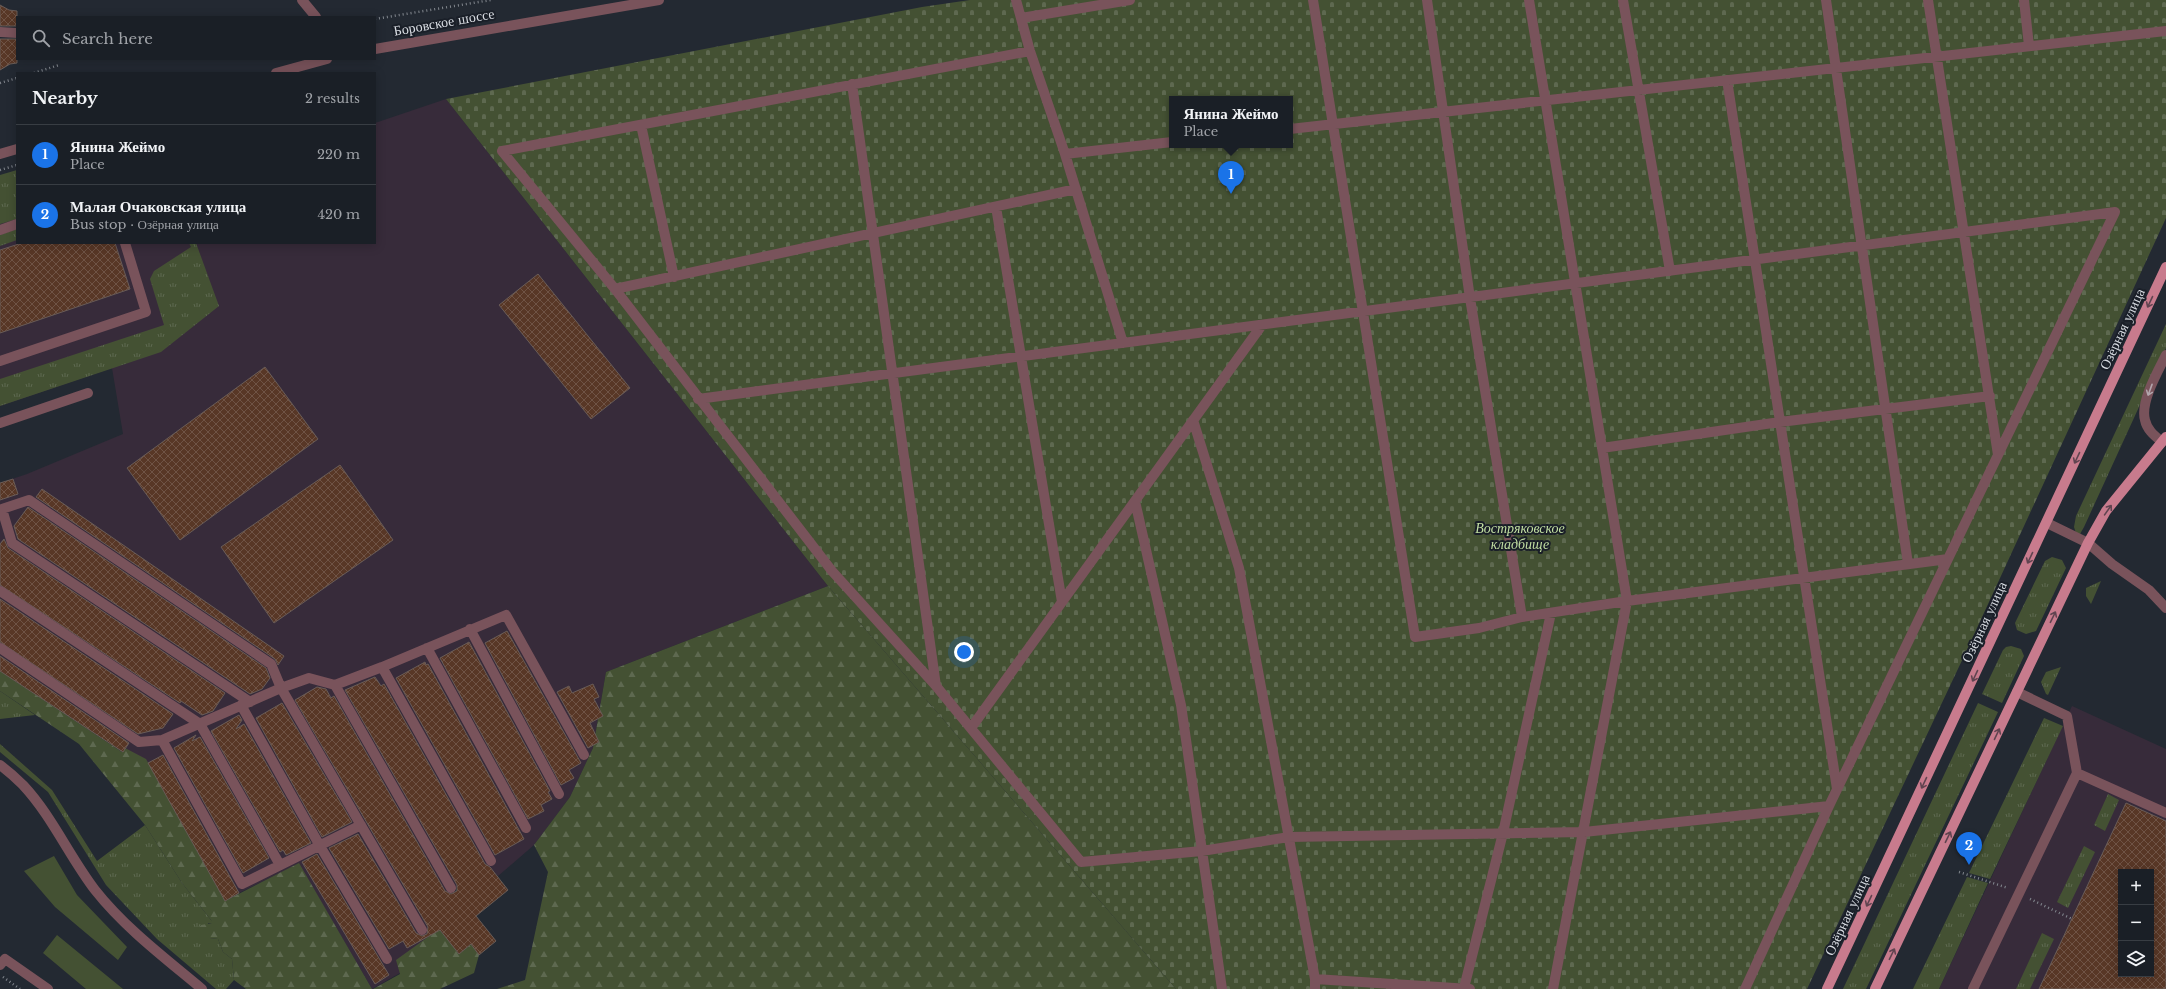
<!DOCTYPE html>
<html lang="en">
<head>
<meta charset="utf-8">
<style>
	body { margin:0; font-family:"Libre Baskerville",serif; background:#272c32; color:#f1f3f6 }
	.controls { position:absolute; right:12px; bottom:12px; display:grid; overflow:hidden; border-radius:0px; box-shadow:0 2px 10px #0003 }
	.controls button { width:36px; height:36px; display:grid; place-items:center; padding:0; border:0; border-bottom:1px solid #383d43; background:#1a1f26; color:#f1f3f6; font:20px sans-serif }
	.you { position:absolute; left:964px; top:652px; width:14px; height:14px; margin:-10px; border:3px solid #fff; border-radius:50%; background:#1a73e8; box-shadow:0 0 0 6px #1a73e833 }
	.badge { display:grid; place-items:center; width:26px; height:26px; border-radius:50%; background:#1a73e8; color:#fff; font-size:13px; font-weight:700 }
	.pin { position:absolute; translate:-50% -33px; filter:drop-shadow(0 1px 2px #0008) }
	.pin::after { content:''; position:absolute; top:21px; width:14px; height:12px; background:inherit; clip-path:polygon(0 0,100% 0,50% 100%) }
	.popup { position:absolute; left:1169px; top:96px; width:124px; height:52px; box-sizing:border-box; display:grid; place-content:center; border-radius:0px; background:#1a1f26; filter:drop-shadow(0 1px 3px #0005); font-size:13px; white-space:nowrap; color:#9fa2a7 }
	.popup b { font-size:15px; color:#f1f3f6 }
	.popup::after { content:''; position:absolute; left:50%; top:100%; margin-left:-8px; border:8px solid transparent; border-top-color:#1a1f26 }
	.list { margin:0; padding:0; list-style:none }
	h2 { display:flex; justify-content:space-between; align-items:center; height:52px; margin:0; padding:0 16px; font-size:17px }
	h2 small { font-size:13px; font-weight:400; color:#9fa2a7 }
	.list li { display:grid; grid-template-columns:26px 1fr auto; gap:12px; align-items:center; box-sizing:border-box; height:60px; padding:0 16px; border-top:1px solid #383d43 }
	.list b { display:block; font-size:15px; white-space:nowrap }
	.list p { margin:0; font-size:13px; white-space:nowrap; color:#9fa2a7 }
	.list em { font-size:13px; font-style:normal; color:#9fa2a7 }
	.icon { flex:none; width:22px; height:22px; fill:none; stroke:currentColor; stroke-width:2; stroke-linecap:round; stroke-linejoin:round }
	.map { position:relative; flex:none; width:2166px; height:989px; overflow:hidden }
	.search { position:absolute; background:#1a1f26; box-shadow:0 2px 10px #0003; left:16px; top:16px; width:360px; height:44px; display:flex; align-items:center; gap:10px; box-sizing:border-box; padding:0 14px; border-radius:0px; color:#9fa2a7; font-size:15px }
	.panel { position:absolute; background:#1a1f26; box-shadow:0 2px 10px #0003; left:16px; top:72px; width:360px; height:172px; border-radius:0px }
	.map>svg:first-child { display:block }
	.industrial { fill:#372b3a; fill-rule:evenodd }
	.grass { fill:url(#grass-tufts) }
	.forest { fill:url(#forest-firs) }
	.cemetery { fill:url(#cemetery-stones); fill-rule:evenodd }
	.park { fill:#445133 }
	.building { fill:url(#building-cross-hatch); stroke:#695c57; fill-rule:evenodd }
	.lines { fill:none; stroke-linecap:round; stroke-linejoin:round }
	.path { stroke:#83888f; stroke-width:2.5; stroke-dasharray:1 3; stroke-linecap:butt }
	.minor { stroke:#79535b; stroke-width:10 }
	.major { stroke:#c87b8d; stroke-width:10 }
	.oneway { stroke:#604450 }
	.oneway2 { stroke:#b2a5ac }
	.labels { text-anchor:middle; stroke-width:4; stroke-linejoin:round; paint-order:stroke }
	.street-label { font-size:14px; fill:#d8dce2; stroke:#1a1f28 }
	.park-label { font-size:14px; font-style:italic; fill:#c2dfa2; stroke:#1a1f28 }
</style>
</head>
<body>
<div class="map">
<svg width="2166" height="989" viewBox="0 0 2166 989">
	<defs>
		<pattern id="grass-tufts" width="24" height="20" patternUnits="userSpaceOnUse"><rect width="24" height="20" fill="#445133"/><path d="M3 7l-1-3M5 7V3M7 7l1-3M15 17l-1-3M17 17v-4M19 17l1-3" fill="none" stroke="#5e6950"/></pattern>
		<pattern id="forest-firs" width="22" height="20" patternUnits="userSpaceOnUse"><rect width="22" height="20" fill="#445133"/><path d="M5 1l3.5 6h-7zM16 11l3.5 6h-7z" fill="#5e6950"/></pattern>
		<pattern id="cemetery-stones" width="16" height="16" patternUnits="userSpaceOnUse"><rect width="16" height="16" fill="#445133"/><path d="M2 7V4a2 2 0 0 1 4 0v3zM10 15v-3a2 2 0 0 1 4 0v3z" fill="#5e6950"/></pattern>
		<pattern id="building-cross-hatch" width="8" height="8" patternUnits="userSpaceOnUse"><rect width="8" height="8" fill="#583726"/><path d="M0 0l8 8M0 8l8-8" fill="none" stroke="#6f5345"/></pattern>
	</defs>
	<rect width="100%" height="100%" fill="#232932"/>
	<path class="industrial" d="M446 99 828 586 606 672 593 748 570 797 534 845 498 876 494 872 458 887 436 905 439 929 400 973 372 989 299 864 239 893 125 748 123 752 0 671V483L27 474 123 434 112 368 0 406V194L17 189V243H375V123Z
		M2072 706 2166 749V989H1939ZM2121 872H2151V974H2121Z"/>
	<path class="grass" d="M17 170V219L0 224V175Z
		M17 229V240L0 246V235Z
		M189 243H196L219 306 161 352 0 406V379L164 325 150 279 154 271 191 247Z
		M2166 324V348L2084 527 2080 534 2076 533 2074 527 2076 516Z
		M2052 557 2062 560 2066 568 2036 631 2026 634 2017 630 2015 623 2045 561Z
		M2101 581 2091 604 2086 596V588Z
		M2011 646 2021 649 2024 656 2002 703 1982 694 2003 650 2006 647Z
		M2061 667 2048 695 2046 694 2041 682 2046 672Z
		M0 691 35 715 0 719Z
		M1978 703 1998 712 1866 989H1843Z
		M2044 718 2063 726 1990 879 1969 873Z
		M0 744 52 790 97 861 145 825 182 883 211 920 213 923H208L210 938 218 939 223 952 232 959 234 980 226 989H216L157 939 106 885 48 792 0 752Z
		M2108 794 2119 800 2105 831 2094 825Z
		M2084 846 2095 852 2068 908 2057 902Z
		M1967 877 1988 883 1939 989H1913Z
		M2042 933 2054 939 2030 989H2016Z"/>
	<path class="forest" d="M828 586 1176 989H497L525 980 548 872 534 845 570 797 593 748 606 672Z
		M0 671 122 752 125 748 146 759 225 901 299 863 372 989H246L234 980 232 959 223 952 218 939 201 937 197 931 201 925 212 923 211 920 182 883 145 825 79 744 0 691Z
		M439 929 459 954 471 944 479 955 474 973 440 989H373L400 974 396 960Z"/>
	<path class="cemetery" d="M970 0H2166V218L1965 654 1807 989H1176L828 586 446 99 922 7ZM1172 99H1290V145H1172Z"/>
	<path class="park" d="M54 856 77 895 127 947 118 960 55 907 24 871Z
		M57 935 123 989H86L43 953Z"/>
	<path class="building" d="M0 5 9 10 17 11V26H0Z
		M0 39H17V63L10 64 0 70Z
		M22 243H115L130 289 0 333V250Z
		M538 274 630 388 591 419 499 305Z
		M265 367 318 439 180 540 127 468Z
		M340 465 393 540 274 623 221 547Z
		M13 479 18 494 0 500V483Z
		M42 489 284 656 278 665 275 659 36 497Z
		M28 507 266 668 270 678 262 689 250 694 18 539 14 526Z
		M4 539 8 548 225 693 213 711 202 715 181 701 180 703 0 585V544Z
		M0 599 173 714 163 728 138 734 0 642Z
		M507 631 581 763 569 770 574 778 561 785 485 643Z
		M469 642 550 791 548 792 552 799 541 805 544 811 528 819 440 658Z
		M0 656 129 743 123 752 0 671Z
		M425 662 426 665 428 664 524 839 495 855 396 678Z
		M375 677 381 686 384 684 485 864 490 867 508 890 476 916 496 941 479 955 471 944 459 954 440 930 407 948 403 941 389 949 329 848 358 834 416 933 422 936 427 934 428 927 295 700 317 687 326 689 331 698 334 696 445 891 451 894 457 891V885L345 690Z
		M593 684 599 697 594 699 603 716 590 723 599 742 588 748 557 692 569 686 572 693Z
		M282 703 352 822 322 837 256 718Z
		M239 715 242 720 236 729 244 724 311 843 286 855 283 850 280 852 211 731Z
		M196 735 192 741 200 737 269 858 243 873 174 748Z
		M163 755 239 893 225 901 148 763Z
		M2126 803 2166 821V989H2039ZM2121 872H2151V974H2121Z
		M317 854 389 975 375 984 302 862Z"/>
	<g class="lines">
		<path class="path" d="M375 19 491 0
			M34 73 59 65
			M0 83 17 78
			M0 170 17 165
			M1959 872 2008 888
			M2030 899 2072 919
			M3 977 20 989"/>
		<path class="minor" d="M302 0 316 17
			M1016 0 1030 51 1065 154 1123 343
			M1313 0 1415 637 1479 628 1522 617 1627 601 1948 559
			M1427 0 1470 298 1522 617
			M1529 0 1627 601 1553 989
			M1623 0 1670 271
			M1826 0 1908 564
			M1928 0 1998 455
			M2024 0 2029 46
			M1021 18 1130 0
			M0 32 17 33
			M375 49 659 0
			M1030 51 502 151 615 289 832 571 936 686 1081 862 1202 851 1289 837 1584 832 1829 806
			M276 73 327 59
			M1727 80 1837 789
			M852 84 936 686
			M641 125 674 277
			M1290 129 2166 31
			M0 154 17 149
			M1065 154 1172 142
			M996 207 1062 602
			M0 230 17 224
			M615 289 1076 189
			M0 361 146 312 125 243
			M698 399 2115 212
			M1193 420 1239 568 1315 979 1470 989
			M0 423 88 393
			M2162 442C2155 436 2147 430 2145 420 2140 402 2158 371 2166 355
			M1602 448 1780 422 1990 396
			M1135 501 1181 705 1222 989
			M2047 523 2088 543 2112 564 2149 590 2166 608
			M0 591 200 724 280 865
			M470 629 559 794
			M0 648 139 742 162 740 281 688 309 678 335 685 382 667 506 615 584 755
			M427 648 526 828
			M382 667 491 861
			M335 685 451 888
			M2017 692 2067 716 2077 773
			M250 702 12 543 2 509 29 500 271 664 281 688 422 930
			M241 705 320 846 387 959
			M971 728 1262 325
			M162 740 242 884 361 825
			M0 765C8 771 16 778 23 785 52 816 69 856 95 890 125 928 165 958 202 989
			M0 965 5 959 48 989
			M1464 988 1503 833 1551 613
			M1315 989V979
			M1745 989 1829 806 2115 212
			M1973 989 2077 773 2166 813"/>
		<path class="major" d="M1827 989 2166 267
			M1875 989 2088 543 2106 511 2166 437"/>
	</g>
	<defs><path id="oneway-shaft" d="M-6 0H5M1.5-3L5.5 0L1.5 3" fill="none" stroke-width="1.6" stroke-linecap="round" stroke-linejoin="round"/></defs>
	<g class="oneway">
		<use href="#oneway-shaft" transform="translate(2150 302) rotate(115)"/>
		<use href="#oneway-shaft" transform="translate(2077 458) rotate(115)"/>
		<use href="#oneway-shaft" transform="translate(2108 510) rotate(-55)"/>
		<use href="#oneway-shaft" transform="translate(2030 558) rotate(115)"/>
		<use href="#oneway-shaft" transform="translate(2053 617) rotate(-64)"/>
		<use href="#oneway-shaft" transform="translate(1975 676) rotate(115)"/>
		<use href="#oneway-shaft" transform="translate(1997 734) rotate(-65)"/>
		<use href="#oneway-shaft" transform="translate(1924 783) rotate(115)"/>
		<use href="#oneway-shaft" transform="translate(1948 837) rotate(-64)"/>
		<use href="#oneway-shaft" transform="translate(1869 901) rotate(115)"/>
		<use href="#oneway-shaft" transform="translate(1892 954) rotate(-64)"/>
	</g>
	<use class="oneway2" href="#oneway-shaft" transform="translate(2150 390) rotate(110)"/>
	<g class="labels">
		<g class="street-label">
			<text transform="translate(444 22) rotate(-10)" y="5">Боровское шоссе</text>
			<text transform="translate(2122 329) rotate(-65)" y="5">Озёрная улица</text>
			<text transform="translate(1984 622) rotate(-65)" y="5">Озёрная улица</text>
			<text transform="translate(1847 915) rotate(-65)" y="5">Озёрная улица</text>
		</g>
		<g class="park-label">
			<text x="1520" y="533">Востряковское<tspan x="1520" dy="16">кладбище</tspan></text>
		</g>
	</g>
</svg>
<div class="controls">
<button>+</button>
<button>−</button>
<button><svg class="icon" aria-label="layers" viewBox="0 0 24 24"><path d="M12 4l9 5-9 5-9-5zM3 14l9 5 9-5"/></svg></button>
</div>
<div class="you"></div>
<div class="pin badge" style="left:1231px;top:194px">1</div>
<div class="popup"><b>Янина Жеймо</b>Place</div>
<div class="pin badge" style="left:1969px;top:865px">2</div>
<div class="search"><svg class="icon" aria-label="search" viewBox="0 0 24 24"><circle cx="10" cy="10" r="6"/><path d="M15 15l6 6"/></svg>Search here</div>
<section class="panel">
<h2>Nearby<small>2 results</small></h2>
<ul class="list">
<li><span class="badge">1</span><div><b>Янина Жеймо</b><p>Place</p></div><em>220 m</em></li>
<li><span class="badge">2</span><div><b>Малая Очаковская улица</b><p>Bus stop · Озёрная улица</p></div><em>420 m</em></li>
</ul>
</section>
</div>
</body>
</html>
